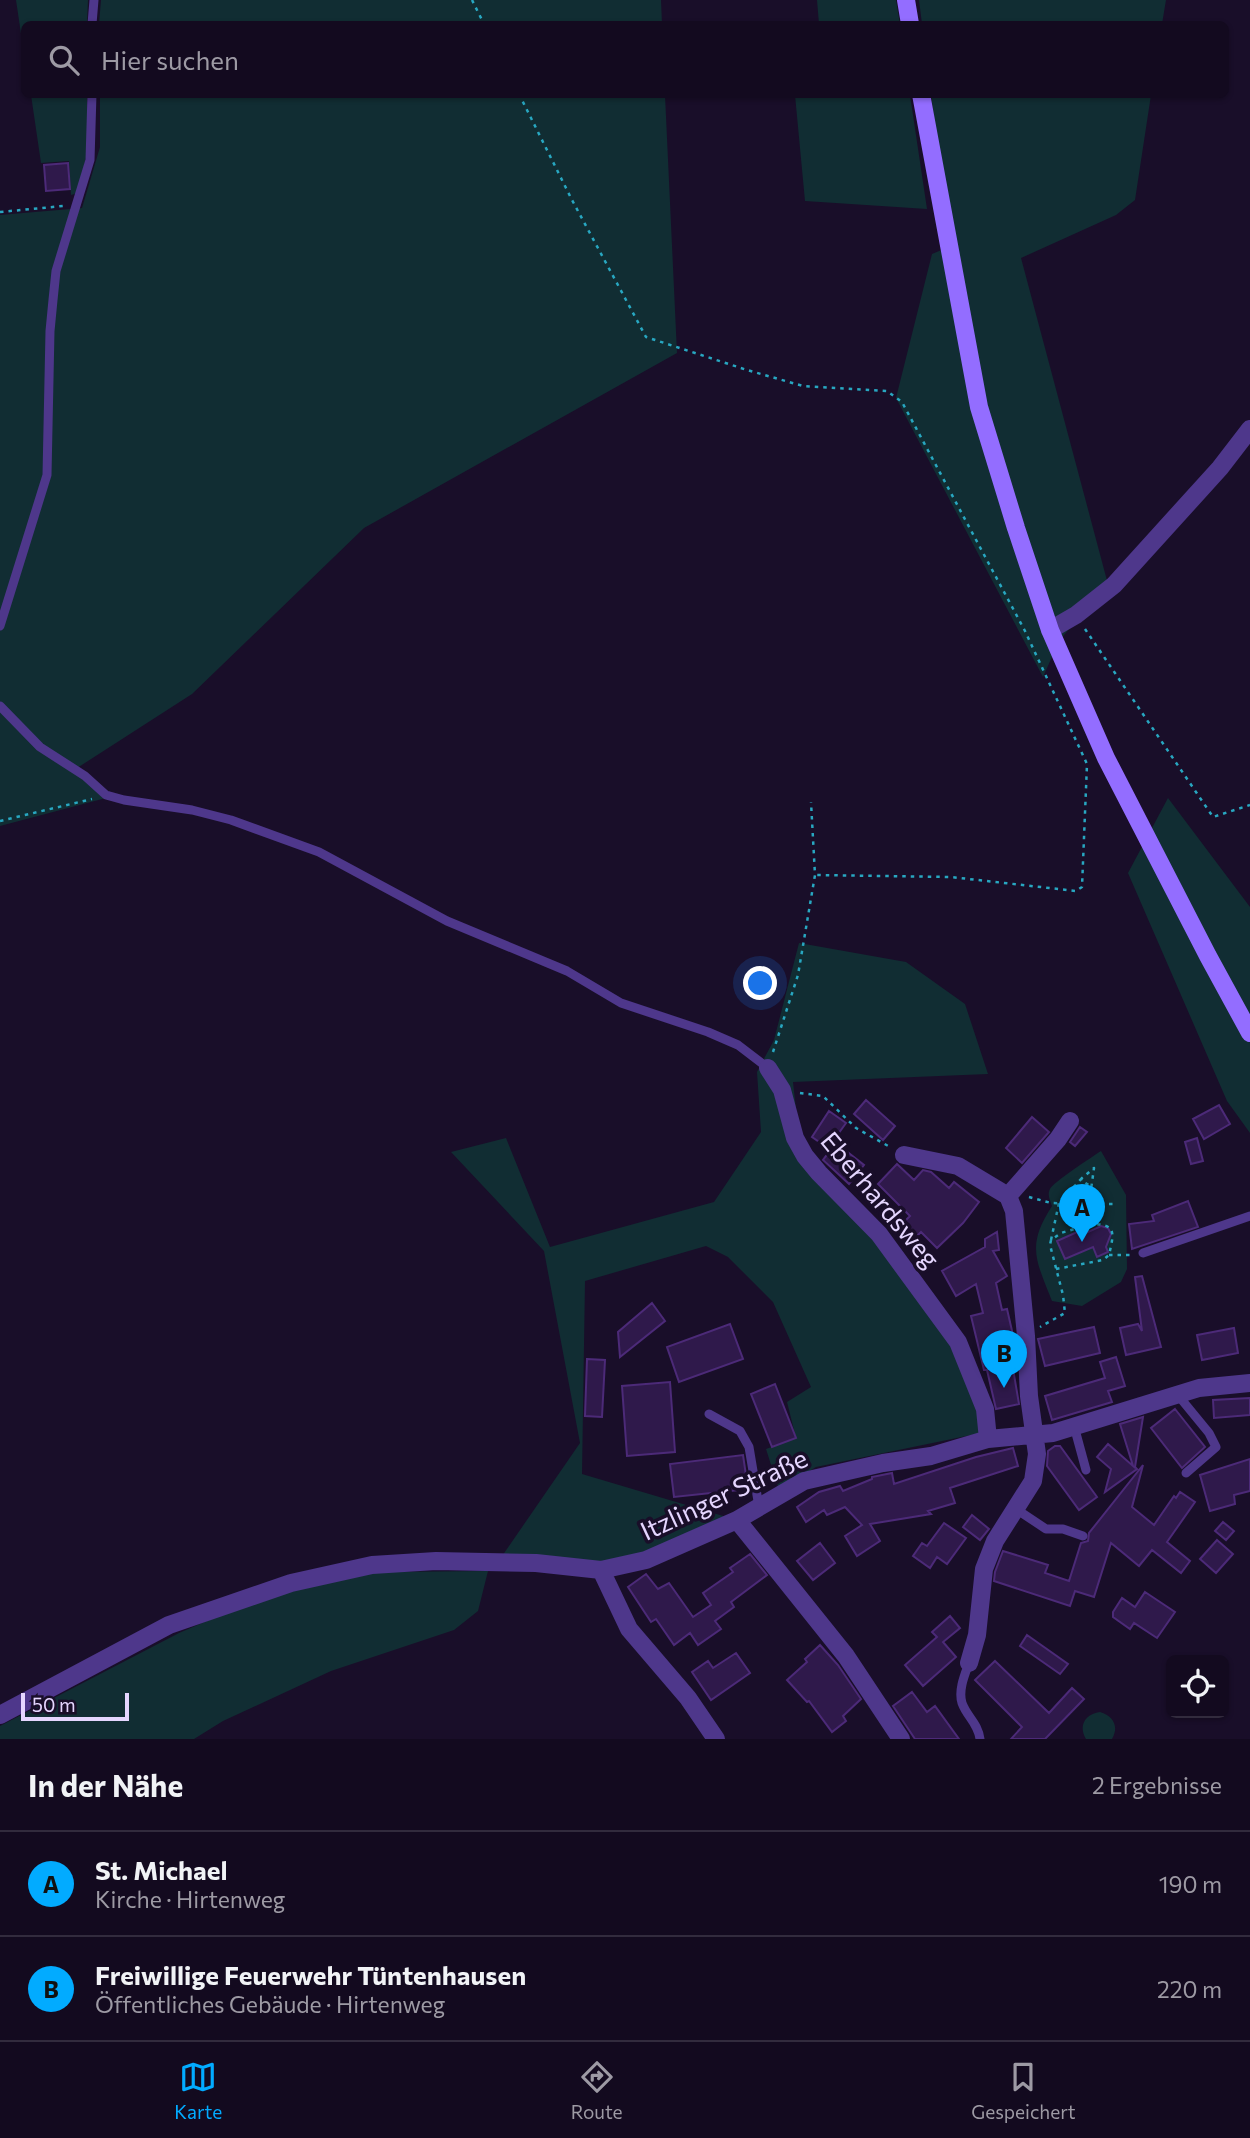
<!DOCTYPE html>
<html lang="de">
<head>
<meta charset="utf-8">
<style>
	body { margin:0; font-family:Commissioner,sans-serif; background:#1c1328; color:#f1f3f6 }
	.controls { position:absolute; right:21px; bottom:21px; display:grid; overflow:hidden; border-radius:10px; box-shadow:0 2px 5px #0004 }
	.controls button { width:63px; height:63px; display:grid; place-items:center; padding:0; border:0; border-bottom:2px solid #322b3d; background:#130a1f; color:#f1f3f6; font:35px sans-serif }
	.scale { position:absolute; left:21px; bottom:18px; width:108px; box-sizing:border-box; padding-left:7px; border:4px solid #e5d6ff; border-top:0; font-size:19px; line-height:24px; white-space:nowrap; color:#e5d6ff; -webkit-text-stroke:5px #190e29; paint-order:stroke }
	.you { position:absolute; left:761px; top:984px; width:24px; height:24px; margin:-18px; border:5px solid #fff; border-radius:50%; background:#1a73e8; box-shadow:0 0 0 10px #1a73e833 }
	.badge { display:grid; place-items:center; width:46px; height:46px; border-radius:50%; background:#02abff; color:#111; font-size:23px; font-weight:700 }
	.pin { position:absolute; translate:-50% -58px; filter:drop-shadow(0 2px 4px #0008) }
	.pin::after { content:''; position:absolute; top:37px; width:24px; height:21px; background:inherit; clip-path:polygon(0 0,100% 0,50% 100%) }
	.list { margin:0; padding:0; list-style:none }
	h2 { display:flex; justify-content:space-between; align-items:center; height:91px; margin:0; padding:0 28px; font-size:30px }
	h2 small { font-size:23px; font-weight:400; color:#9d9aa4 }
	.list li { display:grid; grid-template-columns:46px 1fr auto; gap:21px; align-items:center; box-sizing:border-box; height:105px; padding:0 28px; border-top:2px solid #322b3d }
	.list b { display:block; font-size:26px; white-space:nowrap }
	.list p { margin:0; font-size:23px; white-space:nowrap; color:#9d9aa4 }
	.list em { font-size:23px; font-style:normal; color:#9d9aa4 }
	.icon { flex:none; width:38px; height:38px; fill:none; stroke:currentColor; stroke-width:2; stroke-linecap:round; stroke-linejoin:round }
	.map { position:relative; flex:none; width:1250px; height:1739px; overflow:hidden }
	.search { position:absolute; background:#130a1f; box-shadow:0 2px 5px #0004; left:21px; right:21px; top:21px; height:77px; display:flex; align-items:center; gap:18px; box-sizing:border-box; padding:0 24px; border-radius:10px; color:#9d9aa4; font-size:26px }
	.sheet { height:301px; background:#130a1f }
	nav { display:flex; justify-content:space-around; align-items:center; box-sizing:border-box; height:98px; border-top:2px solid #322b3d; background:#130a1f; font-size:19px; color:#9d9aa4 }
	nav a { display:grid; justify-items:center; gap:4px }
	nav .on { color:#02abff }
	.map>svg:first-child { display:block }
	.green { fill:#112d33 }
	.building { fill:#2f194b; stroke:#4c2a78; stroke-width:2 }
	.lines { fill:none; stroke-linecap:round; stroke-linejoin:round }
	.path { stroke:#28a7c1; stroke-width:2.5; stroke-dasharray:3.5 5; stroke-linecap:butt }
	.service { stroke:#4e378b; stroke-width:9 }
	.minor { stroke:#4e378b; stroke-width:18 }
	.secondary { stroke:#936dff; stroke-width:18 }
	.labels { text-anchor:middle; stroke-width:7; stroke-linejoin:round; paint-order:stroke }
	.street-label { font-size:26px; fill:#e5d6ff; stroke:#190e29 }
</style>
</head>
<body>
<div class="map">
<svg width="1250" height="1739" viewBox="0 0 1250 1739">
	<rect width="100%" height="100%" fill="#190e29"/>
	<path class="green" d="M16 0H88L87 24H24V54Z
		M101 0H661L662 24H99Z
		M817 0H896L900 24H819Z
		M919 0H1166L1162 24H922Z
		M31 95H87V153L78 193 71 195 69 161 41 163Z
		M100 95H665L677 353 364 528 192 694 74 770 106 798 0 826V215L82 208 100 147Z
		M795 95H910L927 209 805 201Z
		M931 95H1151L1135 200 1116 215 1021 258 1109 588 1091 603 1059 641 1043 677 896 398 932 254 951 246Z
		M1168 798 1250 907V1133L1227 1101 1128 873Z
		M799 943 906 962 965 1004 988 1074 793 1082 799 1136 797 1159 874 1238 951 1346 981 1406V1433L816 1467 779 1490 766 1449 796 1438 787 1402 811 1387 773 1302 728 1257 706 1246 585 1281 582 1474 730 1518 628 1571 498 1562 580 1443 544 1251 451 1152 506 1138 550 1247 714 1202 761 1132 757 1072 774 1040Z
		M1101 1151 1126 1195 1127 1269 1121 1282 1082 1306 1052 1301C1036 1260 1026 1246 1052 1206 1050 1200 1047 1195 1050 1189 1052 1183 1092 1157 1101 1151Z
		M488 1571 478 1611 454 1630 331 1671 223 1721 194 1739H0V1726L179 1633 267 1595 379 1572Z
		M1100 1712C1114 1716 1119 1727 1112 1739H1086C1078 1726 1085 1714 1100 1712Z"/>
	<path class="building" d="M68 163 70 189 46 191 44 165Z
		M866 1100 895 1126 883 1140 854 1114Z
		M1219 1105 1230 1124 1204 1139 1193 1119Z
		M829 1111 846 1123 828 1148 812 1137Z
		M1032 1117 1049 1132 1022 1163 1006 1148Z
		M1080 1127 1087 1132 1075 1146 1070 1142Z
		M1197 1138 1203 1161 1191 1164 1185 1142Z
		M836 1143 864 1165 849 1184 823 1160Z
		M897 1164 914 1180 923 1170 931 1172 949 1188 954 1182 979 1202 963 1223 937 1248 921 1232 914 1239 900 1226 910 1216 878 1184Z
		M1188 1201 1198 1227 1132 1249 1129 1224 1154 1221 1152 1215Z
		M1101 1226 1108 1228 1111 1234 1106 1247 1108 1252 1097 1257 1093 1247 1065 1259 1057 1241 1086 1228V1233Z
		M997 1232 999 1250 993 1251 1007 1276 996 1283 1002 1310 1007 1309 1015 1344 1016 1362 1012 1363 1019 1404 996 1409 987 1370H984L971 1316 983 1313 976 1284 956 1296 942 1271 985 1247V1239Z
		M1142 1276 1161 1347 1126 1355 1120 1328 1138 1324 1142 1331 1135 1277Z
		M652 1303 665 1321 620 1357 618 1332Z
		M730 1324 743 1359 679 1382 667 1347Z
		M1094 1327 1100 1353 1045 1366 1038 1339Z
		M1234 1328 1238 1353 1202 1360 1197 1335Z
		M1116 1357 1125 1386 1108 1391 1112 1402 1052 1420 1045 1396 1105 1378 1100 1362Z
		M587 1359 605 1360 602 1417 585 1416Z
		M670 1382 675 1452 627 1456 622 1386Z
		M775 1384 796 1438 772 1447 751 1394Z
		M1250 1398V1415L1214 1418 1213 1400Z
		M1175 1409 1205 1447 1182 1468 1151 1428Z
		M1143 1417 1135 1467 1137 1469 1105 1492 1111 1469 1097 1457 1108 1444 1133 1466 1120 1424Z
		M1055 1446H1060L1097 1497 1079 1510 1047 1466 1048 1451Z
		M1013 1448 1018 1466 950 1488 955 1503 928 1511 931 1514 870 1524 880 1541 857 1556 845 1536 862 1525 845 1507 827 1515 824 1510 806 1522 797 1507 819 1492 840 1486 843 1491 872 1479V1477L892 1473 894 1484 976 1457Z
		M743 1455 748 1489 674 1497 670 1464Z
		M1250 1459V1491L1234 1495 1235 1504 1210 1511 1200 1475Z
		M1143 1465 1132 1507 1154 1525 1174 1496 1176 1498 1180 1492 1195 1502 1167 1542 1190 1561 1181 1573 1152 1550 1139 1566 1111 1543 1094 1597 1075 1591 1070 1606 994 1581 995 1572 1003 1551 1048 1565 1045 1573 1069 1581 1081 1543 1088 1541 1089 1533Z
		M972 1515 989 1529 980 1540 963 1527Z
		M1223 1522 1234 1531 1226 1540 1215 1531Z
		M944 1523 966 1538 947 1564 937 1557 930 1568 913 1556 922 1543 927 1546Z
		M1217 1540 1233 1554 1216 1573 1200 1559Z
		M820 1543 835 1563 813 1580 797 1561Z
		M750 1554 767 1575 731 1602 734 1607 715 1621 721 1629 698 1645 690 1633 674 1645 656 1619 651 1622 628 1587 646 1574 658 1589 669 1583 693 1617 711 1605 703 1593 733 1572 730 1568Z
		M1145 1592 1175 1612 1157 1638 1134 1623 1130 1629 1113 1617V1612L1122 1598 1135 1607Z
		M950 1616 960 1628 943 1642 956 1657 923 1686 905 1665 937 1637 932 1632Z
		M1027 1635 1068 1664 1060 1674 1020 1646Z
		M820 1645 838 1665 861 1699 843 1716 846 1721 832 1732 809 1701 807 1702 787 1680 807 1662 805 1659Z
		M736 1653 750 1673 711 1700 692 1672 708 1661 713 1668Z
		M995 1661 1049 1713 1072 1688 1084 1699 1045 1739H1011L1022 1727 975 1680Z
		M912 1692 927 1712 935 1706 959 1739H915L893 1706Z"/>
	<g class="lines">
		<path class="path" d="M472 0 484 24
			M519 94 572 200 646 337 747 370 803 386 887 391 902 402 1025 631 1087 764 1082 887 1076 891 951 877 815 875
			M0 212 63 206
			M1085 629 1213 817 1250 805
			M0 821 92 799
			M773 1052 798 975 815 875 811 802
			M800 1093 823 1096 856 1128 890 1147
			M1029 1197 1051 1203 1092 1204 1091 1224 1061 1233 1051 1240 1050 1245 1063 1295 1065 1313 1040 1327
			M1068 1203 1072 1189 1082 1178
			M1089 1204 1094 1168 1082 1178 1081 1180 1090 1186
			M1092 1204H1114
			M1051 1240 1059 1203
			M1109 1255H1133
			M1056 1269 1103 1260 1109 1255C1114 1233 1117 1224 1091 1224"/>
		<path class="service" d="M92 24 94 0
			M0 626 47 475 50 331 53 300 56 271 90 160 92 94
			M0 706 40 747 85 776 106 795 124 800 192 810 231 820 319 852 447 921 567 971 621 1003 708 1032 738 1045 768 1068
			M1143 1253 1250 1216
			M1177 1394 1209 1433 1216 1447 1186 1473
			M709 1414 740 1431 749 1447 759 1507
			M1074 1426 1086 1470
			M1016 1509 1046 1529H1063L1083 1536
			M969 1663C965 1674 958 1690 962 1703 967 1717 978 1723 980 1739"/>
		<path class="minor" d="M1050 630 1076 615 1114 585 1220 468 1250 429
			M768 1068 782 1090 795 1138 805 1156 819 1173 879 1234 958 1342 985 1409 988 1439
			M904 1155 958 1166 1008 1196 1014 1211 1026 1336 1029 1396 1037 1454 1033 1481 995 1541 984 1569 977 1635 969 1663
			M1008 1196 1058 1139 1070 1121
			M737 1520 846 1656 901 1739
			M601 1570 629 1629 688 1698 716 1739
			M0 1715 169 1625 291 1583 372 1565 436 1561 536 1563 601 1570 646 1560 737 1520 804 1481 883 1463 931 1456 988 1439 1053 1433 1199 1388 1250 1383"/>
		<path class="secondary" d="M906 0 910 24
			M921 94 979 407 1016 528 1050 630 1106 758 1208 956 1250 1033"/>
	</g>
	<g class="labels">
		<g class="street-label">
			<text transform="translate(880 1200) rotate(50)" y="9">Eberhardsweg</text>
			<text transform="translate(724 1495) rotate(-25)" y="9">Itzlinger Straße</text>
		</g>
	</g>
</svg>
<div class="controls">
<button><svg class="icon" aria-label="locate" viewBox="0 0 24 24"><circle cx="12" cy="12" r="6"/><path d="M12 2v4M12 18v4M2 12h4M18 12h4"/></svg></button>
</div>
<div class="scale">50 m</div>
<div class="you"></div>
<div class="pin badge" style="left:1082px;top:1242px">A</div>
<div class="pin badge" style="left:1004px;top:1388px">B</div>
<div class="search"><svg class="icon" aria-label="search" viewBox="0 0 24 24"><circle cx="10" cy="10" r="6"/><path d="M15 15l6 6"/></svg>Hier suchen</div>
</div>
<section class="sheet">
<h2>In der Nähe<small>2 Ergebnisse</small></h2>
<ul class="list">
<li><span class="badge">A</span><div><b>St. Michael</b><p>Kirche · Hirtenweg</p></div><em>190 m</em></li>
<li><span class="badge">B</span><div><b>Freiwillige Feuerwehr Tüntenhausen</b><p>Öffentliches Gebäude · Hirtenweg</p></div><em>220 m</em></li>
</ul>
</section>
<nav>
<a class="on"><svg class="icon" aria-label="map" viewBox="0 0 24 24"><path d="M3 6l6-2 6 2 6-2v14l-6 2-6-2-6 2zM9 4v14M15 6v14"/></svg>Karte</a>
<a><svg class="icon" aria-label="directions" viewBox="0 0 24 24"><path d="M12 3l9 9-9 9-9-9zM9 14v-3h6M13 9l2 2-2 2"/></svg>Route</a>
<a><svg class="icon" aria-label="saved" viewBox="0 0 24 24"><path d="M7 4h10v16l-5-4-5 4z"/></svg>Gespeichert</a>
</nav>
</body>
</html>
